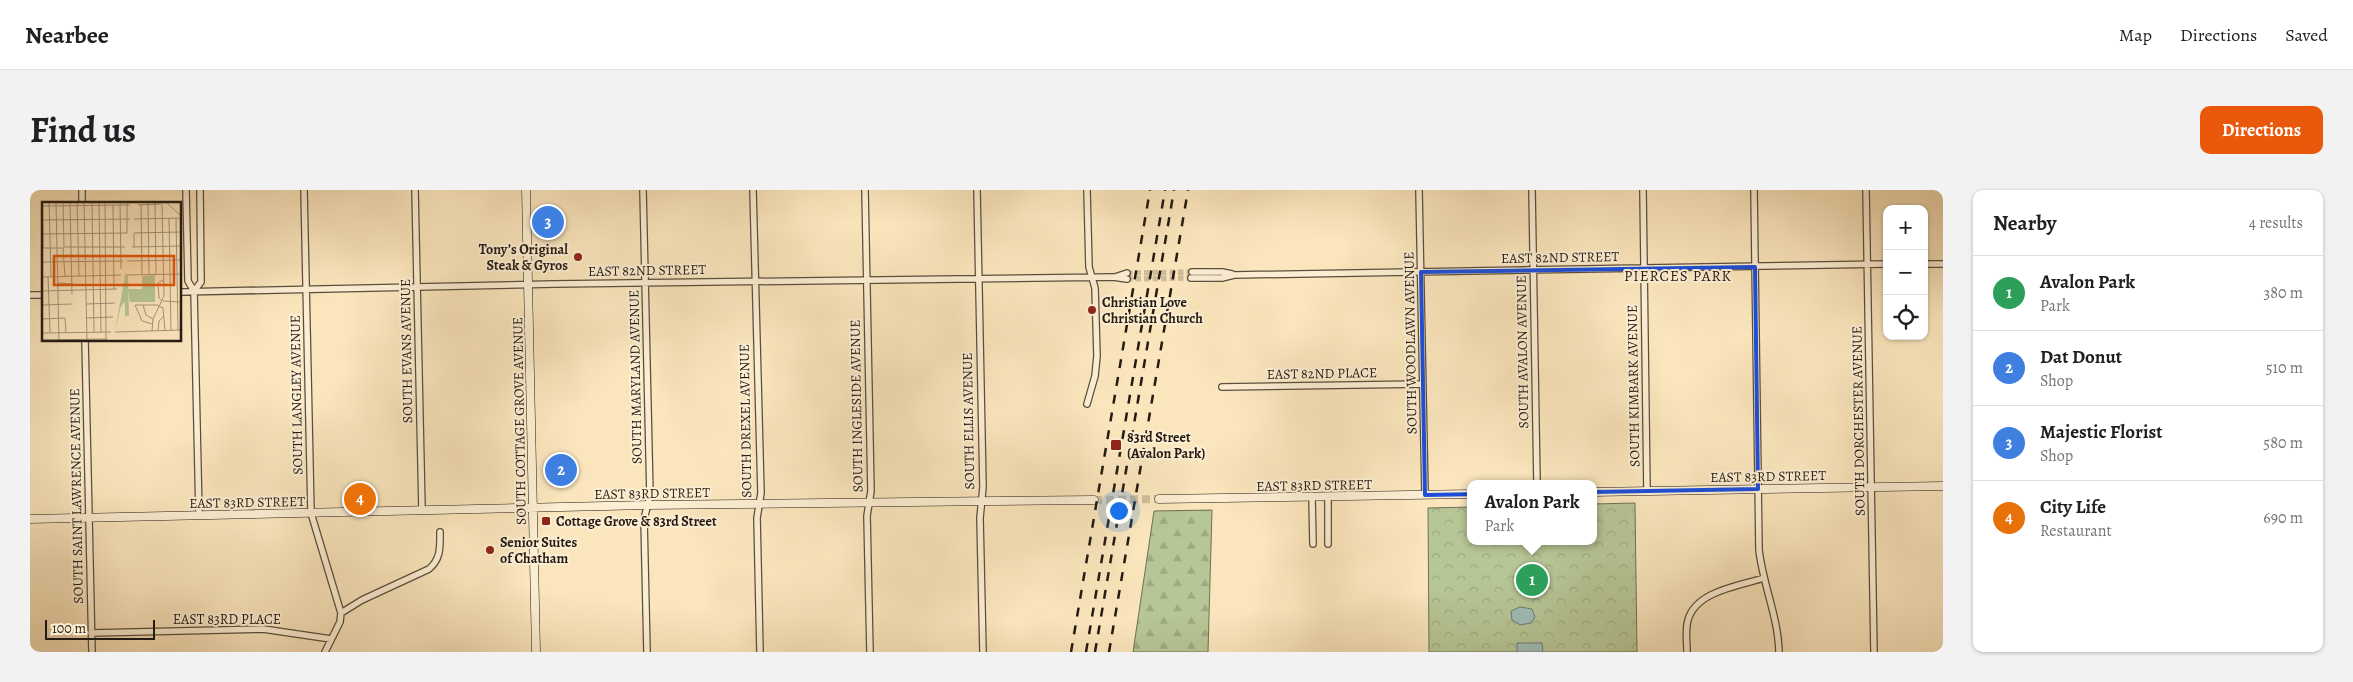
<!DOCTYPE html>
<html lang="en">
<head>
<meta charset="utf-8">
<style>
	body { margin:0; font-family:Alegreya,serif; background:#f2f2f2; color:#202124 }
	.controls { position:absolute; right:15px; top:15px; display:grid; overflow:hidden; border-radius:10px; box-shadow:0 1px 4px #0004 }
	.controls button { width:45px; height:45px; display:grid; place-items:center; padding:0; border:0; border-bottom:1px solid #e0e0e0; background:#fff; color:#202124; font:25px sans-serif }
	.scale { position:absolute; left:15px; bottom:12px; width:110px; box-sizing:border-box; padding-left:5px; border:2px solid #241b12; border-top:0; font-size:14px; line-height:18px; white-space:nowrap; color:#241b12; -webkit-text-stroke:4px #fceed3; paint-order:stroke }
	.you { position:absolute; left:1088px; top:320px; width:18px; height:18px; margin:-12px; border:4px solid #fff; border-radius:50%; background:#1a73e8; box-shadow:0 0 0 8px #1a73e833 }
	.badge { display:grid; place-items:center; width:32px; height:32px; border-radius:50%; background:#ea580c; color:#fff; font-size:16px; font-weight:700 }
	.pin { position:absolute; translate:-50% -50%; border:2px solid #fff; box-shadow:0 1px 5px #0006 }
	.popup { position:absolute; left:1437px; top:290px; width:130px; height:65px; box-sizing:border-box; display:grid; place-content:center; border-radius:10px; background:#fff; filter:drop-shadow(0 1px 4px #0005); font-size:16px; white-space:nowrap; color:#757577 }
	.popup b { font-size:19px; color:#202124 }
	.popup::after { content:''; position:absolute; left:50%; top:100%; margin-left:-10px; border:10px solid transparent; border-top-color:#fff }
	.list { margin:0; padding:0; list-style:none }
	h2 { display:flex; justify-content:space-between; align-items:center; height:65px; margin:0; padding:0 20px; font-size:21px }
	h2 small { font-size:16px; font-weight:400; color:#757577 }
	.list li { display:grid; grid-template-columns:32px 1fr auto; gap:15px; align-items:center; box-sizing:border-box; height:75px; padding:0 20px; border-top:1px solid #e0e0e0 }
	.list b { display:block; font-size:19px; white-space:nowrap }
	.list p { margin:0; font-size:16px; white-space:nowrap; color:#757577 }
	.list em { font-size:16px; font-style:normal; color:#757577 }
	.icon { flex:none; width:28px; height:28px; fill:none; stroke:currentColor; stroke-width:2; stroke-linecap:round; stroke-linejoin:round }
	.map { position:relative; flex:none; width:1913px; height:462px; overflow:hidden; border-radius:10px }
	header { display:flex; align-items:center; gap:30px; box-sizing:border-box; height:70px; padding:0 25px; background:#fff; border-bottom:1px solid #e0e0e0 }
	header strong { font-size:24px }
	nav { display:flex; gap:28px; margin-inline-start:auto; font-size:18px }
	.intro { display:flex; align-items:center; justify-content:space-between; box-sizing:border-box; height:120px; padding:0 30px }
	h1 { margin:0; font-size:35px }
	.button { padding:12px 22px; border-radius:10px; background:#ea580c; color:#fff; font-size:18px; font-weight:700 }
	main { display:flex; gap:30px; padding:0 30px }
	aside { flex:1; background:#fff; border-radius:10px; box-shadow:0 1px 4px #0004 }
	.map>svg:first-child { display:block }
	.forest { fill:url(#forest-firs); stroke:#6e7054 }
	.park { fill:url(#park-crowns); stroke:#6e7054 }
	.water { fill:#a0bdb8; stroke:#6e7c76 }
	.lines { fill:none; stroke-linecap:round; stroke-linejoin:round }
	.street-tunnel { stroke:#cfbd9a; stroke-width:5.5; stroke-dasharray:5.5 3; stroke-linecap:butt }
	.secondary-tunnel { stroke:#cfbd9a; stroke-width:8; stroke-dasharray:8 4; stroke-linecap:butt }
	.street-casing { stroke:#5a4e3c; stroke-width:8 }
	.secondary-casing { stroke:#241b12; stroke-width:9 }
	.street { stroke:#fceed3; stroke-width:5.5 }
	.secondary { stroke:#fceed3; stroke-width:8 }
	.rail { stroke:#241b12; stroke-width:2.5; stroke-dasharray:9 9; stroke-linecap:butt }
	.marked { fill:none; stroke:#1d4ed8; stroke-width:4; stroke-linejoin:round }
	.poi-dot { fill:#8f2418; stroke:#fceed3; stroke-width:2 }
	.labels { text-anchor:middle; stroke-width:4; stroke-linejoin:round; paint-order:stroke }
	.poi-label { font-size:14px; font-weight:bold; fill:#241b12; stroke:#fceed3; text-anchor:start }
	.street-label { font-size:14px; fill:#241b12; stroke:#fceed3 }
	.neighbourhood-label { font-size:15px; letter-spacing:1px; fill:#241b12; stroke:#fceed3 }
	.inset-road { fill:none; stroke:#a49478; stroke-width:1 }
	.view { fill:#de560c; fill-opacity:0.15; stroke:#de560c; stroke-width:2.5 }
	.inset-edge { fill:none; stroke:#241b12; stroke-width:2.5 }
</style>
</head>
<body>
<header>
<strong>Nearbee</strong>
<nav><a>Map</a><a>Directions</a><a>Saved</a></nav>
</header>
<div class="intro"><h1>Find us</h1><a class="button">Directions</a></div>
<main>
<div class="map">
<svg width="1913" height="462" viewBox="0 0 1913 462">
	<defs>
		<pattern id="forest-firs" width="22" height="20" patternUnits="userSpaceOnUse" patternTransform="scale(1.25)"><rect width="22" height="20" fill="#b7c696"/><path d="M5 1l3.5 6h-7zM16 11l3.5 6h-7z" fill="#9daa80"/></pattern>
		<pattern id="park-crowns" width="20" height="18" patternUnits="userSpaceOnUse" patternTransform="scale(1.25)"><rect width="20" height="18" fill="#b7c696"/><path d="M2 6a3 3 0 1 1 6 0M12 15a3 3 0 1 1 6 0" fill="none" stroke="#9daa80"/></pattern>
	</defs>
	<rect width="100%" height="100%" fill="#fae5bc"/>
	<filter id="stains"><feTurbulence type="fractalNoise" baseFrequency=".004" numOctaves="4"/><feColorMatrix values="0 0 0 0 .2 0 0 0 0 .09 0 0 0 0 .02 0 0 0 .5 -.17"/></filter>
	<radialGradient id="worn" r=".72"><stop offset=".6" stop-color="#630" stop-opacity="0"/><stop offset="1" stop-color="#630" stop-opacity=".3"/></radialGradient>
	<path class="forest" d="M1182 320 1178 462H1103L1124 321Z"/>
	<path class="park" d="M1605 313 1607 462H1399L1398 318 1441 317V351H1563V314Z"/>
	<path class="water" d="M1490 417 1502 419 1505 427 1501 433 1490 435 1482 430 1481 421Z
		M1487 453H1512L1513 462H1487Z"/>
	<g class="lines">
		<path class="street-tunnel" d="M1097 83 1162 82
			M1097 89 1161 88"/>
		<path class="secondary-tunnel" d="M1064 310 1129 309"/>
		<g class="street-casing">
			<path id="street" d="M52 0V14
				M156 0 158 91 164 101 169 325
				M274 0 281 323 311 423 310 432 295 462
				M385 0 392 320
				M613 0 620 306 614 329 617 462
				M723 0 731 303 727 328 730 462
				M835 0 841 301 837 326 840 462
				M947 0 953 297 950 328 953 462
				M1389 0 1395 305
				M1502 0 1507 294
				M1613 0 1617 301
				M1724 0 1729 360C1733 395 1748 426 1749 462
				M1836 0 1844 462
				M1894 74H1913
				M1162 82H1192L1202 84
				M1085 87 1097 83
				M1161 88H1192L1204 85 1857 74
				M164 101 171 92 170 0
				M150 102 524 94 1083 87 1097 89
				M0 105H14
				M55 150 62 462
				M1192 197 1393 194
				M1057 214 1065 186 1067 166 1065 98 1059 77 1057 0
				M1282 307 1283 354
				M1298 307V354
				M311 423 332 410 399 379C411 369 410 357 410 342
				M61 443 233 439 301 449
				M1657 462C1657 452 1655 440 1658 430 1666 401 1709 396 1734 388"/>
		</g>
		<g class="secondary-casing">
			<path id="secondary" d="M496 0 506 462
				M1563 302 1913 296
				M1129 309 1441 304
				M0 329 618 315 1064 310"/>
		</g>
		<use href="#street" class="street"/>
		<use href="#secondary" class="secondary"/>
		<path class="rail" d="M1041 462 1120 0
			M1056 462 1135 0
			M1065 462 1144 0
			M1079 462 1158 0"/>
	</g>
	<path class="marked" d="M1725 77 1728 299 1395 305 1391 82Z"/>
	<g class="poi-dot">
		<circle cx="548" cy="67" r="5"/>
		<circle cx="1062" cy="120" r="5"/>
		<rect x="1080" y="249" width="12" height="12" rx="2.5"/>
		<rect x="511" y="326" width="10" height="10" rx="2.5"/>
		<circle cx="460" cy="360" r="5"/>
	</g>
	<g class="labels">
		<g class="poi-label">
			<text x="538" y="64" text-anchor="end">Tony’s Original<tspan x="538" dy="16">Steak &amp; Gyros</tspan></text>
			<text x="1072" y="117">Christian Love<tspan x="1072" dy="16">Christian Church</tspan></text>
			<text x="1097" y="252">83rd Street<tspan x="1097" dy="16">(Avalon Park)</tspan></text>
			<text x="526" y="336">Cottage Grove &amp; 83rd Street</text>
			<text x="470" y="357">Senior Suites<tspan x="470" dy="16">of Chatham</tspan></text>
		</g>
		<g class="street-label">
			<text transform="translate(1530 67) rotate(-1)" y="5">EAST 82ND STREET</text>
			<text transform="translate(617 80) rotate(-1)" y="5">EAST 82ND STREET</text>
			<text transform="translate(1380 153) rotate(-91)" y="5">SOUTH WOODLAWN AVENUE</text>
			<text transform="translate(376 161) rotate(-91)" y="5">SOUTH EVANS AVENUE</text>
			<text transform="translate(1492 162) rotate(-91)" y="5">SOUTH AVALON AVENUE</text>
			<text transform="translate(1292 183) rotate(-1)" y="5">EAST 82ND PLACE</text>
			<text transform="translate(605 187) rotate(-91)" y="5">SOUTH MARYLAND AVENUE</text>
			<text transform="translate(1603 196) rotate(-91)" y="5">SOUTH KIMBARK AVENUE</text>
			<text transform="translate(266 205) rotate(-91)" y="5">SOUTH LANGLEY AVENUE</text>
			<text transform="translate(826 216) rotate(-91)" y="5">SOUTH INGLESIDE AVENUE</text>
			<text transform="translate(489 231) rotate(-91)" y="5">SOUTH COTTAGE GROVE AVENUE</text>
			<text transform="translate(715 231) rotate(-91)" y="5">SOUTH DREXEL AVENUE</text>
			<text transform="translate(938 231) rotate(-91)" y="5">SOUTH ELLIS AVENUE</text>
			<text transform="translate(1828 231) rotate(-91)" y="5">SOUTH DORCHESTER AVENUE</text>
			<text transform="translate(1738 286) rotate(-1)" y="5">EAST 83RD STREET</text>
			<text transform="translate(1284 295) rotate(-1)" y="5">EAST 83RD STREET</text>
			<text transform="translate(622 303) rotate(-1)" y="5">EAST 83RD STREET</text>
			<text transform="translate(46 306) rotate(-91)" y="5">SOUTH SAINT LAWRENCE AVENUE</text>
			<text transform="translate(217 312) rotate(-1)" y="5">EAST 83RD STREET</text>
			<text x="197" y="434">EAST 83RD PLACE</text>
		</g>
		<g class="neighbourhood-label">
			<text x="1648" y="91">PIERCES PARK</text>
		</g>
	</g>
	<g transform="translate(12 12)">
		<rect width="139" height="139" fill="#fae5bc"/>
		<path d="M83 74H86L87 114H83V100L79 104 73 129Z" fill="#b7c696"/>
		<path d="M113 73V100H88L86 87H100V74Z" fill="#b7c696"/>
		<path class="inset-road" d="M0 0 1 34M7 0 9 74M14 0 17 139M28 0 30 92M35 0 37 74M42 0 45 139M50 0 52 130M57 0 59 130M63 0 64 139M78 0 79 67M106 0 107 73M113 0 114 72M124 0 139 14M99 2 100 73M71 3 72 87M96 3 119 2M0 4 88 3M127 16 129 129M134 16 136 128M92 17 139 16M0 18 88 17M0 32 85 31V0M1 32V46H22L21 0M23 45H83M90 45 139 44M92 45V31L139 30M21 46 23 74M85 59 139 58M0 60 81 59M83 73 139 72M6 74 8 130M0 75 79 73M16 81 31 82M0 89 75 87M120 99 117 96 116 81 121 78M121 99 139 100M44 102 73 101M0 103 30 102M101 103 104 113 111 117M45 116 71 115M0 117 23 116 24 130M110 122 100 119 93 103H115L121 106 123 129M110 129 111 117 122 94 120 2M116 129 117 119 122 114M73 130 139 128M0 131 69 130M0 138 65 137"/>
		<path class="view" d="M12 54H132V83H12Z"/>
		<rect width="139" height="139" class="inset-edge"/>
	</g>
	<rect width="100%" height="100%" filter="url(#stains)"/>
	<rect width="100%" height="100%" fill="url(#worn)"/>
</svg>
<div class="controls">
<button>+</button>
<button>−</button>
<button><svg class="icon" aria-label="locate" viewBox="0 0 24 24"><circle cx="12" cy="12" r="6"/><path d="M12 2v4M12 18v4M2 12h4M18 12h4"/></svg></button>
</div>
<div class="scale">100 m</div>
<div class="you"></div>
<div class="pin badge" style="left:1502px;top:390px;background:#2e9e5b">1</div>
<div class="popup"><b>Avalon Park</b>Park</div>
<div class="pin badge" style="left:531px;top:280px;background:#3f7fe0">2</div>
<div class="pin badge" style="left:518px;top:32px;background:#3f7fe0">3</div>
<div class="pin badge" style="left:330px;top:309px;background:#e8710a">4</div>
</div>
<aside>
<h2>Nearby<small>4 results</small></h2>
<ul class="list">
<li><span class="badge" style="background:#2e9e5b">1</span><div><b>Avalon Park</b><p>Park</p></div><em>380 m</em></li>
<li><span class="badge" style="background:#3f7fe0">2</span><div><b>Dat Donut</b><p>Shop</p></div><em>510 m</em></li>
<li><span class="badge" style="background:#3f7fe0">3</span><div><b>Majestic Florist</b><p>Shop</p></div><em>580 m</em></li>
<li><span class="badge" style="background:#e8710a">4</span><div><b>City Life</b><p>Restaurant</p></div><em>690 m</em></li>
</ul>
</aside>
</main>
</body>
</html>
